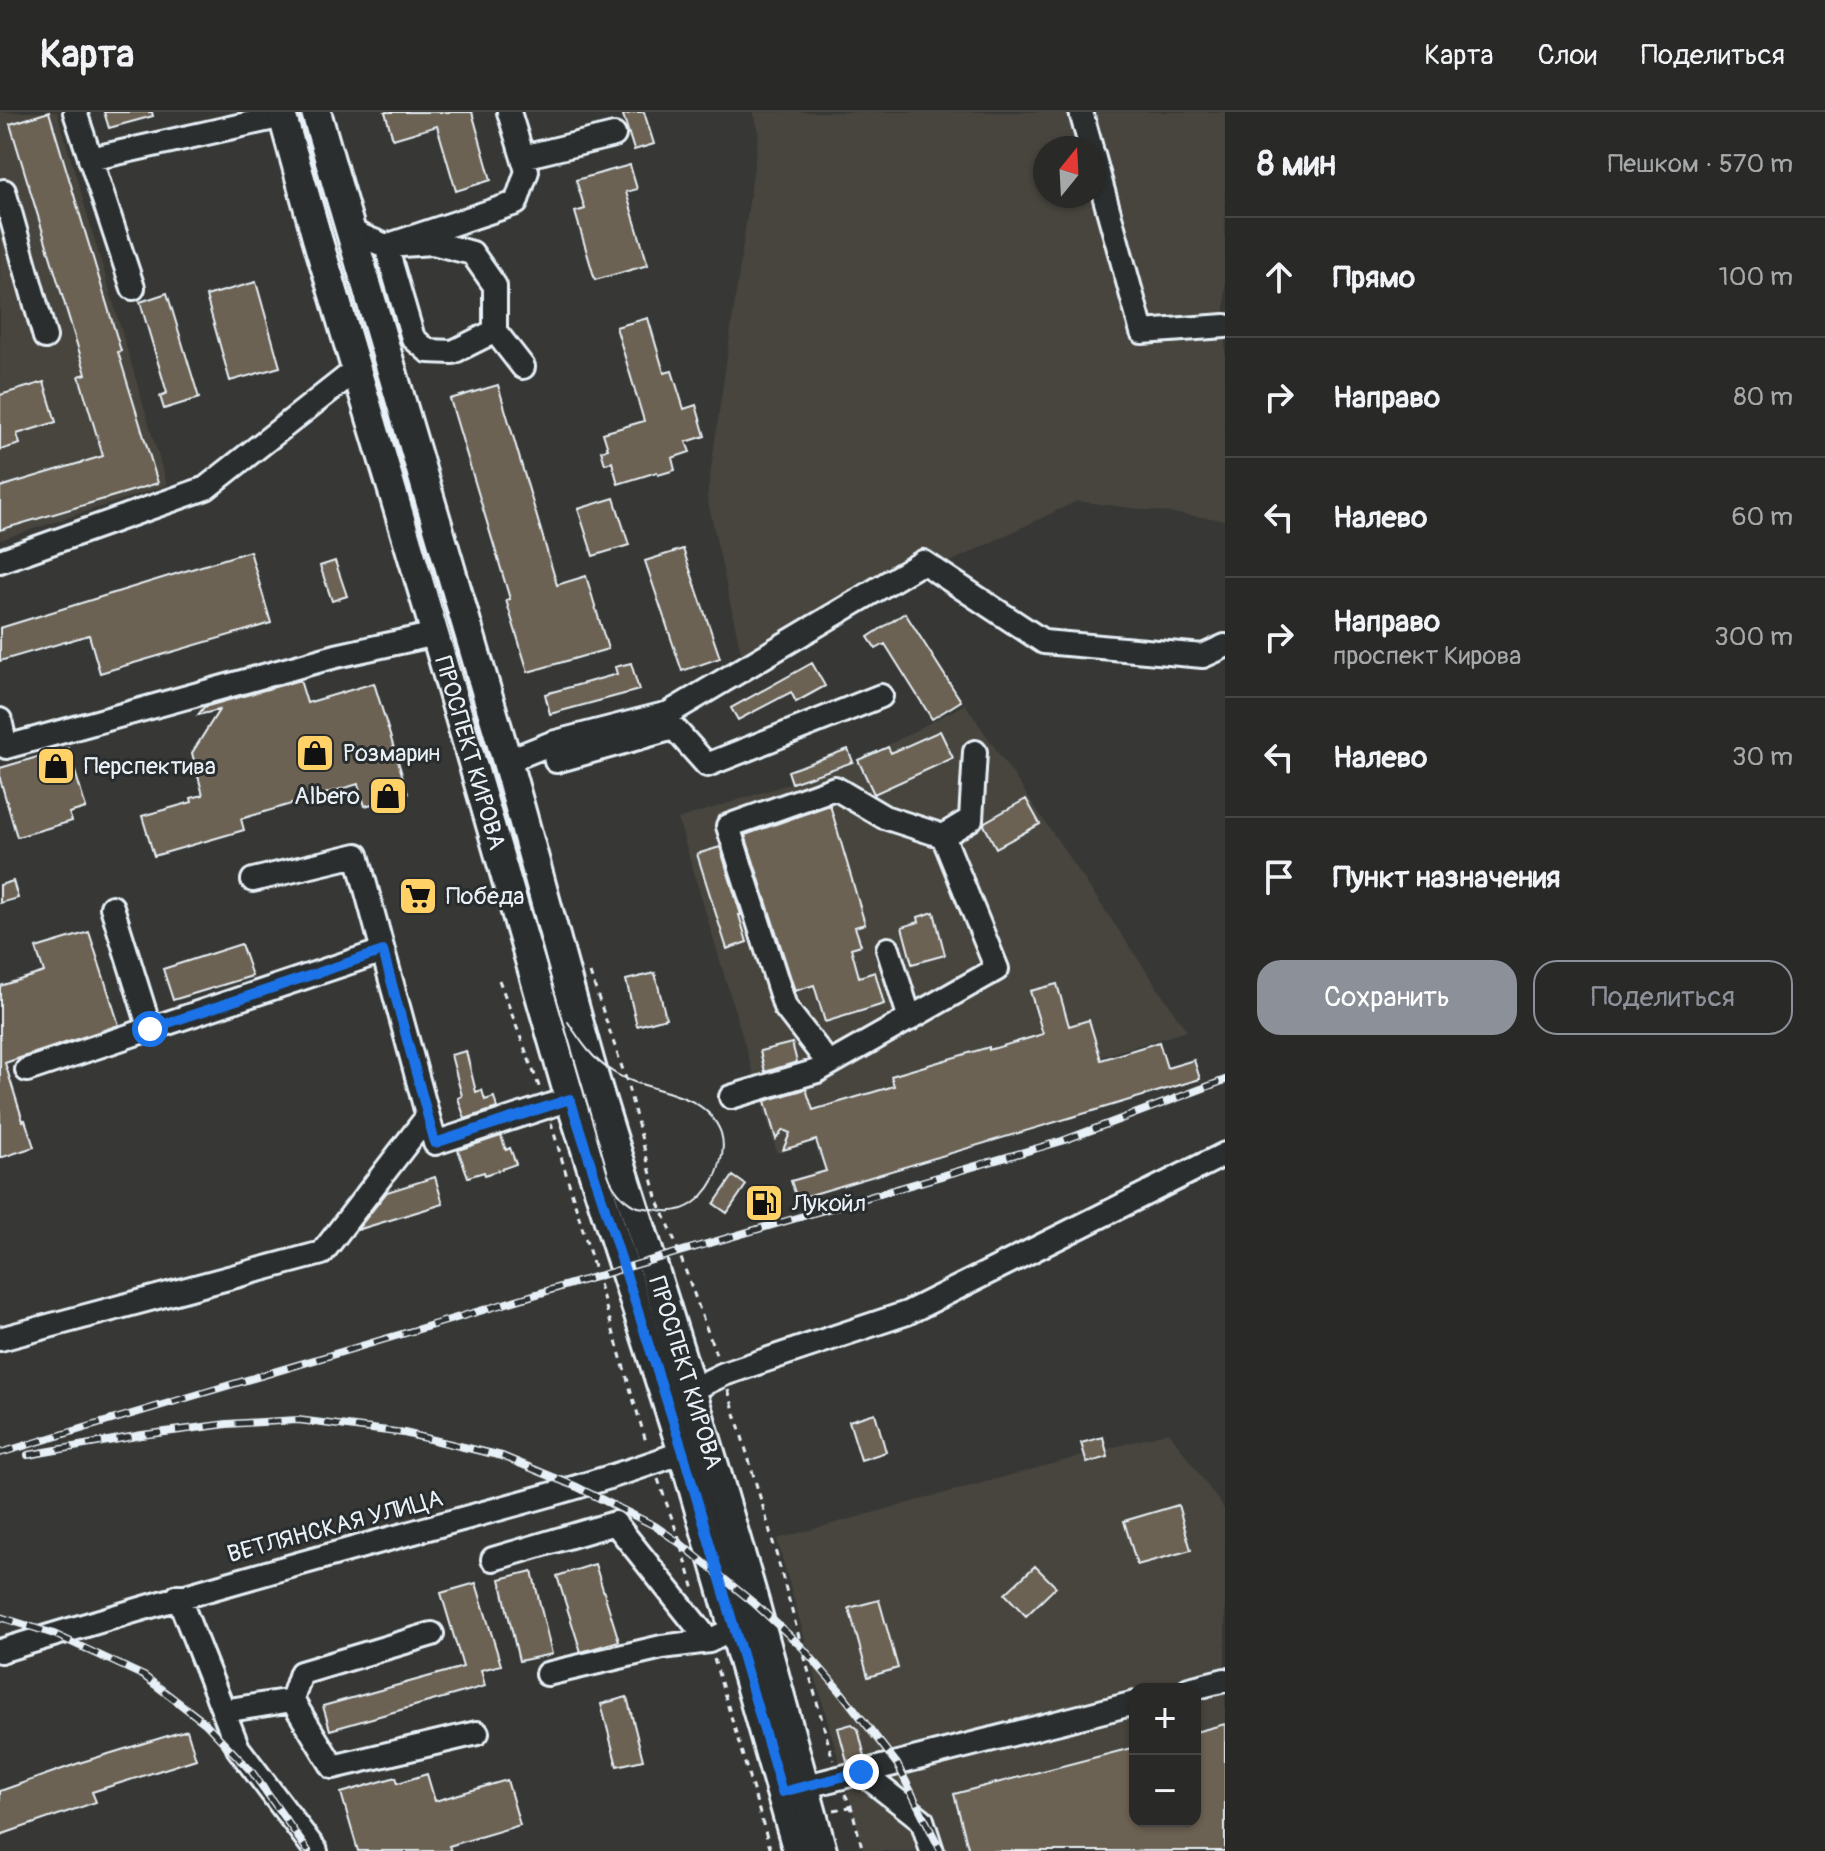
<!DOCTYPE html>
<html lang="ru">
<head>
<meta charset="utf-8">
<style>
	body { margin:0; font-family:Pangolin,sans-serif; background:#353634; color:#f1f3f6 }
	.controls { position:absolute; right:24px; bottom:24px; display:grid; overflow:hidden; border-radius:16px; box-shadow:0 2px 6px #0004 }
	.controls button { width:72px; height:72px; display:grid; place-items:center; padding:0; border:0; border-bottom:2px solid #454645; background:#292a28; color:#f1f3f6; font:40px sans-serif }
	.compass { position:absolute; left:1033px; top:24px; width:72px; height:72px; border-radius:50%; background:#292a28; box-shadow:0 2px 6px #0004; rotate:18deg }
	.stop { position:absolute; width:24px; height:24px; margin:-18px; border:6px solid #1a73e8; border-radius:50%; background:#fff }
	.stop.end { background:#1a73e8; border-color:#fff; box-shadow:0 2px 8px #0008 }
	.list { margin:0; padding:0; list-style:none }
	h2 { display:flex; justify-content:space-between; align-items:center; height:104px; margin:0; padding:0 32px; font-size:34px }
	h2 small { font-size:26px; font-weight:400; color:#a5a7a8 }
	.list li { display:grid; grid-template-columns:52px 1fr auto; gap:24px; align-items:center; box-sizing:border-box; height:120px; padding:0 32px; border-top:2px solid #454645 }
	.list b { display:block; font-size:30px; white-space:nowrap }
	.list p { margin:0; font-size:26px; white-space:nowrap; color:#a5a7a8 }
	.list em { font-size:26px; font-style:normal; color:#a5a7a8 }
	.actions { display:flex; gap:16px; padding:24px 32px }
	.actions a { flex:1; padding:18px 0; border:2px solid #8c9099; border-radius:24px; text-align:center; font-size:28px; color:#8c9099 }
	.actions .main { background:#8c9099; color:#fff }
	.icon { flex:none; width:44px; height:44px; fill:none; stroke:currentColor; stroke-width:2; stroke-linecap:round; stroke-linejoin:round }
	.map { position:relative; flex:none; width:1225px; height:1739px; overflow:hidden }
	header { display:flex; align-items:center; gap:48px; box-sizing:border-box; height:112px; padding:0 40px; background:#292a28; border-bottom:2px solid #454645 }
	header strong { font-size:38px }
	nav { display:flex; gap:44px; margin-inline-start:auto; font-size:28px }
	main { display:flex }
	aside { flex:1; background:#292a28 }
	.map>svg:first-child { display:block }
	.built { fill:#47453e; fill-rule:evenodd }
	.building { fill:#6c6253; stroke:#e8f1f8; stroke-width:2 }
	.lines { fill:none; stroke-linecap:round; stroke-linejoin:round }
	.minor-casing { stroke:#e8f1f8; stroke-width:28 }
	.major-casing { stroke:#e8f1f8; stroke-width:34 }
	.path { stroke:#e8f1f8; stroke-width:3; stroke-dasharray:6 6; stroke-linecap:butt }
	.minor { stroke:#2a2d2e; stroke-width:22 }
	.major { stroke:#2a2d2e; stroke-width:28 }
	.tram { stroke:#e8f1f8; stroke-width:2 }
	.rail-casing { stroke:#e8f1f8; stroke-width:8 }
	.rail { stroke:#2a2d2e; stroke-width:5; stroke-dasharray:15; stroke-linecap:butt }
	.route { stroke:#1a73e8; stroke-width:10 }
	.labels { text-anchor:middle; stroke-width:6; stroke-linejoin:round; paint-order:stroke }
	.street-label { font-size:24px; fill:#e8f1f8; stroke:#2a2d2e }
	.poi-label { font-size:24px; fill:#e8f1f8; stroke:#2a2d2e; text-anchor:start }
</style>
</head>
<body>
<header>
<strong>Карта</strong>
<nav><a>Карта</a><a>Слои</a><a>Поделиться</a></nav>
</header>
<main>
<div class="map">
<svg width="1225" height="1739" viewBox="0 0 1225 1739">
	<rect width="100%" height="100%" fill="#373835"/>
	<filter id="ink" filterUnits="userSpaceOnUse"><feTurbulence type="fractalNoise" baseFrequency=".0125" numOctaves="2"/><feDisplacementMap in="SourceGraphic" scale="16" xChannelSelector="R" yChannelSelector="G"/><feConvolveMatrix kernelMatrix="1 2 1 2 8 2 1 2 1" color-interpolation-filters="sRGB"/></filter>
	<g filter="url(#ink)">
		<path class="built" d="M0 0H57L167 373 0 428Z
			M753 0H1225V408L1077 389 743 550 707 385 759 20ZM1045 36H1093V84H1045Z
			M965 592 1187 919 777 1041 678 707 855 651Z
			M1169 1320 1225 1398V1739H864L777 1427ZM1135 1577H1195V1709H1135Z"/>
		<path class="building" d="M49 0 121 239 118 240 158 371 0 418V375L103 344 79 264 86 262 10 12Z
			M104 0H152L153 4 109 16Z
			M385 0H472L491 68 456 79 437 14 393 27Z
			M635 0H644L654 32 634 38 623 3Z
			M630 53 637 77 626 80 648 153 595 168 575 100 585 97 576 68Z
			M256 170 280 255 230 269 206 184Z
			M167 181 199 286 164 297 160 284 167 281 140 190Z
			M648 206 664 261 672 259 684 297 696 293 705 324 686 330 690 340 672 346 675 358 658 363 657 360 618 372 612 350 605 352 601 339 608 337 603 321 644 309 616 215Z
			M44 270 56 310 17 322 20 332 0 338V283Z
			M498 273 557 473 586 464 608 537 528 560 506 488 510 487 450 287Z
			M614 386 629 433 593 444 578 397Z
			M683 437 720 546 682 559 645 449Z
			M250 439 271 511 100 561 89 523 0 549V516Z
			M335 449 347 484 332 489 320 454Z
			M905 501 961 589 932 607 885 532 876 537 868 525Z
			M631 551 639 578 550 602 545 582 617 562 615 555Z
			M812 551 825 574 796 590 791 580 738 608 731 596Z
			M300 568 307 591 374 571 408 682 365 694 358 672 241 707 244 718 154 744 142 704 192 690 191 686 203 683 192 641 219 598 198 603 204 595Z
			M940 619 953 646 874 682 858 648 888 635 891 641Z
			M68 636 86 696 69 701 72 709 17 725 0 667V656Z
			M848 637 853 650 792 671 788 659Z
			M1026 687 1040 712 996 736 984 713 985 710Z
			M830 693 865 812 855 815 861 833 851 836 859 865 875 860 884 892 825 910 814 873 795 879 745 723Z
			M720 735 741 803H739L747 830 727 837 697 742Z
			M13 769 18 786 0 791V773Z
			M934 800 945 843 912 852 902 815 919 810 918 805Z
			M89 820 119 913 5 951 23 1009 25 1008 34 1035 0 1046V874L44 860 36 836Z
			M241 832 252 864 173 888 163 857Z
			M655 861 666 906 637 914 626 868Z
			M1057 872 1069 914 1089 908 1101 948 1159 930 1167 956 1194 948 1200 967 797 1087 791 1069 826 1059 816 1028 783 1038 790 1021 783 1018 776 1027 765 989 806 977 813 998 894 974 891 964 989 935V938L1043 922 1030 879Z
			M792 931 797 950 765 960 760 939Z
			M466 939 476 980 482 978 485 988 494 985 497 996 465 1007 458 986 462 984 451 943Z
			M501 1024 506 1038 510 1036 516 1052 485 1063 484 1060 468 1065 458 1038Z
			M733 1064 746 1073 727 1101 714 1092Z
			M435 1065 443 1092 357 1118 387 1080Z
			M875 1301 886 1340 861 1348 849 1309Z
			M1103 1325 1108 1345 1087 1351 1081 1331Z
			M1178 1393 1191 1438 1137 1453 1124 1409Z
			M595 1452 619 1529 581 1540 557 1464Z
			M1035 1454 1056 1475 1026 1504 1005 1482Z
			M532 1459 552 1542 519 1549 500 1467Z
			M476 1471 501 1553 481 1558 485 1574 330 1618 323 1594 463 1555 441 1481Z
			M879 1488 898 1556 868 1565 849 1496Z
			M627 1585 643 1648 617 1654 601 1592Z
			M852 1612 858 1617 865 1645 847 1649 838 1616Z
			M1225 1612V1739H969L954 1682 1135 1635V1709H1195V1620Z
			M187 1618 196 1647 92 1680 96 1690 0 1723V1679L82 1650Z
			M427 1662 435 1689 507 1668 520 1713 449 1734 451 1739H358L341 1681 396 1665 398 1671Z"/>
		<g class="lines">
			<g class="minor-casing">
				<path id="minor" d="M75 0 133 176
					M1081 0 1091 36
					M1093 43 1142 220 1225 214
					M523 45 614 23
					M90 47 283 4
					M0 80 4 79 45 225
					M352 120 386 134 433 131 472 141 495 174V219L523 255
					M495 219 453 240 428 239 413 226 386 134 516 91 527 59 509 0
					M0 449 206 376 357 257
					M0 608 6 635 336 544 436 522
					M552 631 556 649 674 616 707 653 881 584
					M507 649 552 631 669 601 923 450 1044 530 1203 544 1225 534
					M253 768 357 743 435 1031 570 987
					M112 795 150 917
					M888 837 910 907
					M829 952 785 895 728 714 835 676 884 705 943 724 971 707 975 640
					M27 958 383 839
					M731 985 817 959 997 857 943 724
					M0 1227 322 1141 427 1005
					M691 1278 724 1262 907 1201 1225 1042
					M493 1447 615 1411 709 1529 734 1517
					M178 1484 238 1636 316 1739
					M0 1539C134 1498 268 1460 403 1423 496 1397 592 1374 683 1340
					M547 1562 662 1535 709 1529
					M1189 1577 1225 1568
					M292 1588 333 1655 477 1621
					M223 1599 292 1588 301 1561 432 1522
					M861 1660 922 1708 932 1739
					M791 1678 1135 1591"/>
			</g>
			<g class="major-casing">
				<g id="major">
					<path id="s1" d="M282 0 317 126 436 522 570 987 683 1340 798 1739"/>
					<path id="s2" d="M316 0C378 216 444 431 506 646 536 751 563 857 593 962 625 1070 661 1176 693 1284 714 1354 735 1423 755 1493 778 1575 799 1657 822 1739"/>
				</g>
			</g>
			<path class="path" d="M590 861 626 967 658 1089 670 1116 717 1245
				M499 868 540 977
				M551 1011 647 1333
				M728 1278 766 1405 833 1648
				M658 1367 681 1432 694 1478
				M714 1547 771 1739
				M845 1682 851 1694 863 1739
				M834 1698 850 1695"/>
			<use href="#minor" class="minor"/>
			<use href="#major" class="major"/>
			<path class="tram" d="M296 0 608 1062C612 1074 622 1088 635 1094 640 1096 647 1096 653 1097 659 1098 665 1100 671 1099 696 1098 715 1073 720 1051 723 1042 724 1031 721 1021 705 976 647 982 613 960 593 948 581 930 568 910"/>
			<g class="rail-casing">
				<path id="rail" d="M0 1341 679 1140 1062 1029 1225 968
					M28 1343 142 1323 227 1312 298 1308 404 1321 502 1344 577 1375 655 1414 681 1432 755 1492 802 1535 841 1580 897 1652 941 1739
					M0 1505 54 1522 144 1564 205 1611 252 1660 308 1739"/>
			</g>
			<use href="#rail" class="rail"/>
		</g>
	</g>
	<g class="lines" filter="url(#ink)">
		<path class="route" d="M150 917 383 839 435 1031 570 987 683 1340 782 1680 861 1660"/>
	</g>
	<defs>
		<g id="shop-square" transform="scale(2)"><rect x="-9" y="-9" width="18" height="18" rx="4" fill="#ffd166" stroke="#2a2d2e"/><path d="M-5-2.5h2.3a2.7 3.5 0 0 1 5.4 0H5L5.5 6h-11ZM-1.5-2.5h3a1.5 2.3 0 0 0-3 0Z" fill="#111"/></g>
		<g id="supermarket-square" transform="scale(2)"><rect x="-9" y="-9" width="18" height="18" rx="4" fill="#ffd166" stroke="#2a2d2e"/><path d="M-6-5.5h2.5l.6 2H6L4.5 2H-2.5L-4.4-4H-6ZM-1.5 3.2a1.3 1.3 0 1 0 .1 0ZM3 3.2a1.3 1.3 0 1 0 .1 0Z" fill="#111"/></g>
		<g id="fuel-square" transform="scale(2)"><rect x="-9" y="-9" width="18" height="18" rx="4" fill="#ffd166" stroke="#2a2d2e"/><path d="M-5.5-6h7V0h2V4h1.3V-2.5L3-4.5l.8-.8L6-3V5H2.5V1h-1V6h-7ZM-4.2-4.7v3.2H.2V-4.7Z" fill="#111"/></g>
	</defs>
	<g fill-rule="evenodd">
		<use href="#shop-square" x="315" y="641"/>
		<use href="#shop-square" x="56" y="654"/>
		<use href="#shop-square" x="388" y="684"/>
		<use href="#supermarket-square" x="418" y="784"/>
		<use href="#fuel-square" x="764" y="1091"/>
	</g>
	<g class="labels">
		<g class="street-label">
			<text dy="8" stroke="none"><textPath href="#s1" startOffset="668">ПРОСПЕКТ КИРОВА</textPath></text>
			<text dy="8" stroke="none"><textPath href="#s2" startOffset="1314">ПРОСПЕКТ КИРОВА</textPath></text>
			<text transform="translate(335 1414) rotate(-15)" y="8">ВЕТЛЯНСКАЯ УЛИЦА</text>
		</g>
		<g class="poi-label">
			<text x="343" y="649">Розмарин</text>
			<text x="84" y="662">Перспектива</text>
			<text x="360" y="692" text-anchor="end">Albero</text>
			<text x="446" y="792">Победа</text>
			<text x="792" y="1099">Лукойл</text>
		</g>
	</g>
</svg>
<div class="controls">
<button>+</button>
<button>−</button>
</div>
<svg class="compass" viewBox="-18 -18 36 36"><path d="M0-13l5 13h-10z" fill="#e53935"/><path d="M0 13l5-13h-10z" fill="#a5a7a8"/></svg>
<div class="stop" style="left:150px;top:917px"></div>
<div class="stop end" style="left:861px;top:1660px"></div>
</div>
<aside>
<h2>8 мин<small>Пешком · 570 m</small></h2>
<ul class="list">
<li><svg class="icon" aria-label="ahead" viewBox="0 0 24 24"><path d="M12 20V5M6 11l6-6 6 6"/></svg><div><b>Прямо</b></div><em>100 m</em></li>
<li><svg class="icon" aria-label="right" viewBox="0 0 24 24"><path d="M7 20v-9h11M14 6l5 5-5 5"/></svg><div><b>Направо</b></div><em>80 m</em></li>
<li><svg class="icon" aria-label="left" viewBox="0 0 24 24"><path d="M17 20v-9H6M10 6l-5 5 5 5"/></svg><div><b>Налево</b></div><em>60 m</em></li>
<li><svg class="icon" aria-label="right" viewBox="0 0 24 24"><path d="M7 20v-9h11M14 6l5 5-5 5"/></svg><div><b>Направо</b><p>проспект Кирова</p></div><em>300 m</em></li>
<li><svg class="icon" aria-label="left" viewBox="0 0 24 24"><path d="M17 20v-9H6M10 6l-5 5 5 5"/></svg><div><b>Налево</b></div><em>30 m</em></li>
<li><svg class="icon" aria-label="arrive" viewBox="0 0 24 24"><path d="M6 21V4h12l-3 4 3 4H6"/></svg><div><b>Пункт назначения</b></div></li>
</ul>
<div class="actions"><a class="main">Сохранить</a><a>Поделиться</a></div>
</aside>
</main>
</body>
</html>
